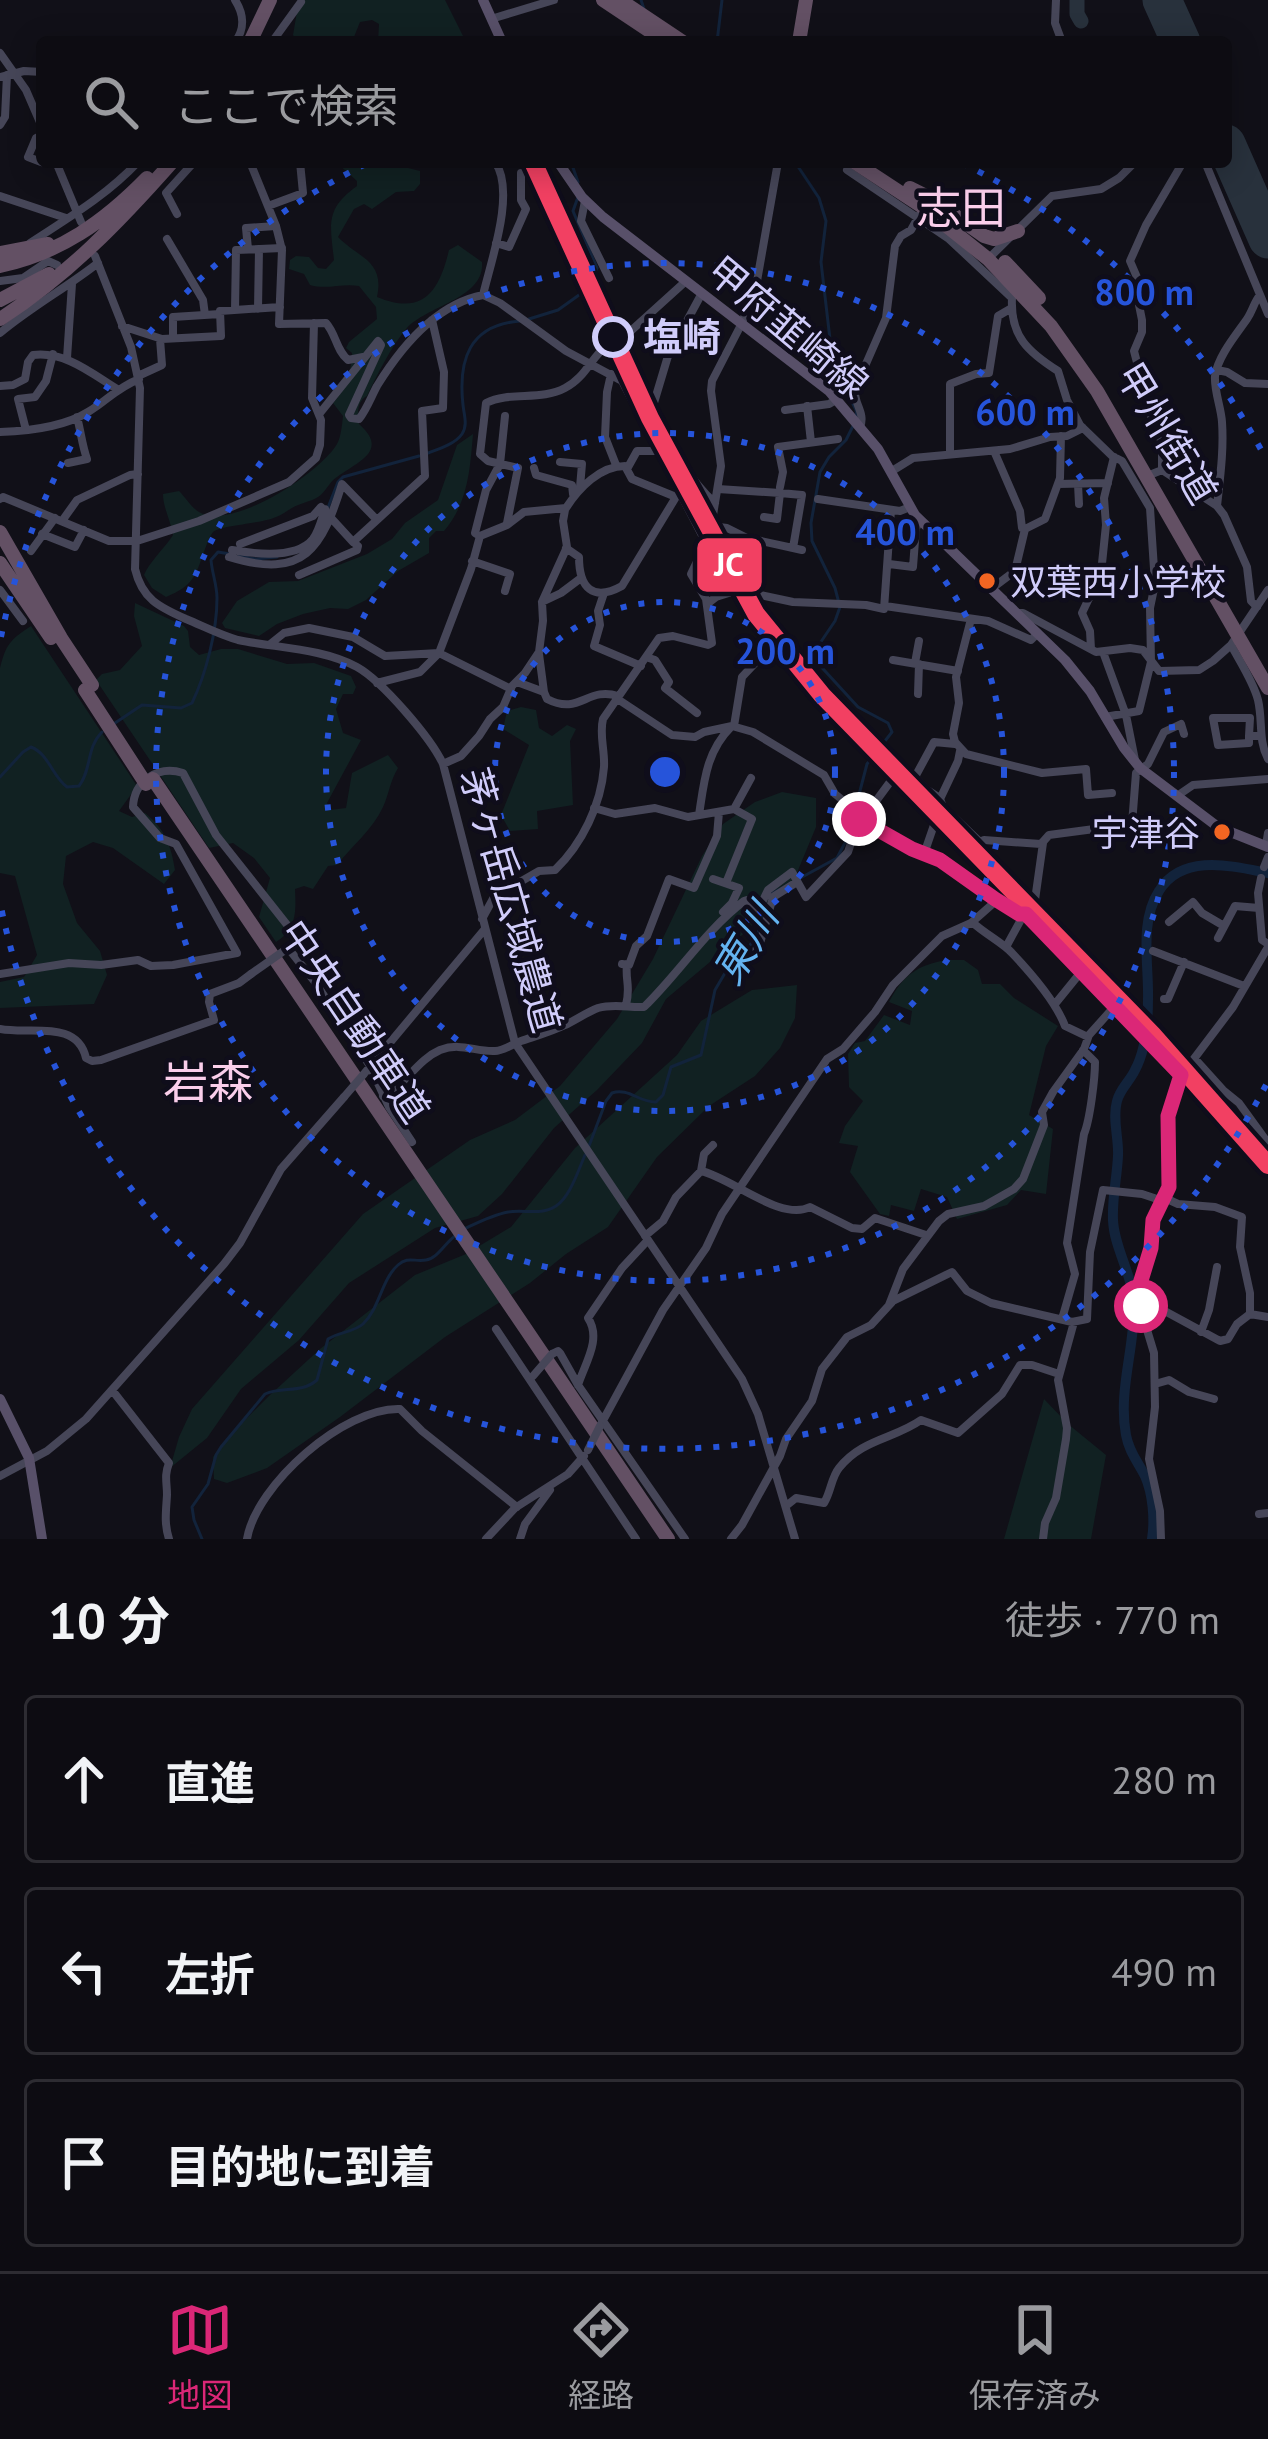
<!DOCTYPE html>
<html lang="ja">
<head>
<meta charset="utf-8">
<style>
	body { margin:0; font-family:"PT Sans","Noto Sans JP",sans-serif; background:#1b1a20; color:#f1f3f6 }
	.stop { position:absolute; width:36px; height:36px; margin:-27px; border:9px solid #db2777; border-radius:50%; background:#fff }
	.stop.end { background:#db2777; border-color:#fff; box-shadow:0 3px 12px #0008 }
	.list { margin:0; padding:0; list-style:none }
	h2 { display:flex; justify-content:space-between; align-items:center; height:156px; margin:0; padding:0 48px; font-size:51px }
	h2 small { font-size:39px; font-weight:400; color:#9a9b9f }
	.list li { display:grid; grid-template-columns:78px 1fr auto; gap:36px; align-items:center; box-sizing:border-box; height:168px; margin:0 24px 24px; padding:0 24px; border:3px solid #2d2c32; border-radius:12px }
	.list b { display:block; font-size:45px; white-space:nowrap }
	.list em { font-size:39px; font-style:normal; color:#9a9b9f }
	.icon { flex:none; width:66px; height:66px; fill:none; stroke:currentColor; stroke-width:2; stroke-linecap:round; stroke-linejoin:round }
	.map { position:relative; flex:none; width:1268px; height:1539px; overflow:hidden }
	.search { position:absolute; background:#0d0c12; box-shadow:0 6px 30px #0003; left:36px; right:36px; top:36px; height:132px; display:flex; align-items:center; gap:30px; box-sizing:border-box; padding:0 42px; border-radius:12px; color:#9a9b9f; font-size:45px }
	.sheet { height:732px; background:#0d0c12 }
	nav { display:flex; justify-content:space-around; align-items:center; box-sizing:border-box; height:168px; border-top:3px solid #2d2c32; background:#0d0c12; font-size:33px; color:#9a9b9f }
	nav a { display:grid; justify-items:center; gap:6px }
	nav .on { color:#db2777 }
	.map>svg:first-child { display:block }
	.green { fill:#112122 }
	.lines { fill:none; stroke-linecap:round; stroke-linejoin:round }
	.stream { stroke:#12233b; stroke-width:3 }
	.river { stroke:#12233b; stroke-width:10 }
	.taxiway { stroke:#28313c; stroke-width:15 }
	.runway { stroke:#28313c; stroke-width:39 }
	.minor { stroke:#464658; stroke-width:8 }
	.major { stroke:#585069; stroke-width:10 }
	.highway { stroke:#635064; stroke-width:14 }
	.minor-bridge { stroke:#464658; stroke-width:8 }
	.highway-bridge { stroke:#635064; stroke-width:14 }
	.rail-1-casing { stroke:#0f0d1b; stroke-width:27 }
	.rail-1 { stroke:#f24062; stroke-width:18 }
	.route { stroke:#db2777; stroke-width:15 }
	.ring { fill:none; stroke:#2654da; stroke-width:6; stroke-dasharray:6 12 }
	.stop-dot { fill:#0f0d1b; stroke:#d0ccfa; stroke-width:6 }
	.bus-dot { fill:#f26522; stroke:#0f0d1b; stroke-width:4.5 }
	.labels { text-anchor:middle; stroke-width:9; stroke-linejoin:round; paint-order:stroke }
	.bus-label { font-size:36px; fill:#d0ccfa; stroke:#0f0d1b; text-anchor:start }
	.street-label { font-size:39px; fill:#d0ccfa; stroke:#0f0d1b }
	.stop-label { font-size:39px; font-weight:bold; fill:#d0ccfa; stroke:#0f0d1b; text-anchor:start }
	.water-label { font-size:42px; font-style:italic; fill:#64b3f0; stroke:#0f0d1b }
	.quarter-label { font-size:45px; fill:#faceeb; stroke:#0f0d1b }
	.centre { fill:#2654da; stroke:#0f0d1b; stroke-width:6 }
	.ring-label { font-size:36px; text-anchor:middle; font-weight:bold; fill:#2654da; stroke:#0f0d1b; stroke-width:9; stroke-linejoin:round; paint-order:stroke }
	.line-badge { stroke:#0f0d1b; stroke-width:4.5 }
	.badge-label { font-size:33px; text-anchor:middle; font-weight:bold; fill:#fff }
</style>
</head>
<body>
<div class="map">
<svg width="1268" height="1539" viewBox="0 0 1268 1539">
	<rect width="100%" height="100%" fill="#111018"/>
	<path class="green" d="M299 0H445L466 42H378L379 24 372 20 360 22 354 37 355 42H298L293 35Z
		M336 162H403L404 167 420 171V184L414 191 396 192 372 209 364 204 354 209 338 237C358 258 385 260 377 297 423 316 439 292 449 250L458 245 482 262C485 299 427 305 406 329 391 347 377 375 367 396 356 402 358 413 359 424 390 451 357 462 337 477 329 482 326 492 318 497 310 502 300 503 292 508 286 511 282 515 276 517 261 524 220 525 213 532 209 537 207 544 205 549 195 577 194 585 166 597L152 588 144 575C150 561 164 549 173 535 171 521 163 508 163 494L179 491C185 497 192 508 199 512 232 531 320 473 337 444 341 437 342 425 343 416L333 403C347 388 351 373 352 353L346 348 349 342 377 319 376 307 359 286C342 283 327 290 310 285L304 274 289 269 290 260 296 256 309 257 318 268 326 269 334 260C330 224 325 209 357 186V181Z
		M473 434C470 470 468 503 444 531H436L429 538V553L398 571 366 600 348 609 330 608 303 614 277 624 259 636 225 628 222 623 237 601 269 582 298 581 367 554 392 539 405 523 438 500 457 445Z
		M135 603 184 626 188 631 190 647 199 655 221 649H238L287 664 314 663 351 676 356 687 353 694H343L336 709 343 733 361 740 327 803 330 810 346 808 352 773 388 755 398 768C390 781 389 794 383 807 373 829 352 846 337 865L328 866 313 889 304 886 295 889C296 911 297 929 276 942L259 917 270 878 254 858 233 843 209 848 96 680 102 674 120 670 142 646 134 616Z
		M31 626 137 786 119 811 132 817 145 813C165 829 171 845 175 870L164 884 113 848 93 842 66 856 63 884 77 923 100 951 107 975 94 1004 0 1008V982L24 977 37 955 15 876 0 873V668C6 644 10 640 31 626Z
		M521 707 536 710 539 728 552 736 567 725 576 729 570 741 573 805 537 811 538 829 510 831 501 815 529 745 503 729 507 711Z
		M782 792 816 798V827L794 880 748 930 666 999 642 1043 597 1090 554 1128 502 1194 478 1216 435 1228 349 1283 299 1340 241 1389 207 1438 170 1468 179 1437 192 1409 363 1214 470 1140 515 1120 560 1086 617 1019 653 959 702 856 723 824 755 802Z
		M946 960H964L978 970 982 984H1000L1014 998 1058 1026 1046 1046 1029 1115 1053 1129 1046 1194 1021 1190 1007 1205 957 1219 947 1197 921 1189 914 1211 891 1205 889 1216 880 1214 850 1172 858 1146 839 1143 845 1126 863 1101 849 1087 848 1054 855 1043 865 1041 884 1015 910 1025 912 1011 889 1002C903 975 918 965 946 960Z
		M797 985 795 1018 780 1048 755 1076 709 1106 657 1157 608 1227 566 1254 530 1283 445 1337 340 1417 267 1468 227 1483 214 1479 213 1457 231 1434 270 1395 320 1349 415 1275 466 1254 511 1227 575 1148 677 1055 701 1021 752 990Z
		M1044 1399 1068 1424 1106 1455 1091 1539H1004Z"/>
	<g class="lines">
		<path class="stream" d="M641 0 645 12
			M717 42 722 0
			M571 162 578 182
			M795 162 819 198 826 221 821 262 833 365 856 410 857 418
			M578 197 573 211 597 268 593 279
			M529 319 558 310 586 290
			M853 426 846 440 829 457 820 472 811 523 812 541 835 588 840 607 835 621 814 652V659L858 707 888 723 892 732 867 764 856 806
			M428 453C439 449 455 444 462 434 468 425 464 415 463 405 458 360 469 325 520 321
			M327 510 338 482 343 477 419 456
			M239 556 256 559 277 557
			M115 723 142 705 181 708 192 703C206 674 217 631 217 598 217 585 212 573 211 560L218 552 230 554
			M0 777 23 752 31 747C49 754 52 776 67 787L79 786C92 769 86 748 102 732
			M771 894 837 858 848 837 854 815
			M589 1146 606 1101 612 1093C628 1087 640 1103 656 1102L663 1095 671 1067 701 1055 715 990 725 973 757 937 764 907
			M462 1230C477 1223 492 1215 508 1212 524 1209 541 1216 556 1206 570 1197 578 1171 585 1155
			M202 1539 194 1520 192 1507 208 1484 216 1455 221 1447 265 1394C283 1386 301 1394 317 1380L328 1339C339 1332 354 1332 363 1324 380 1308 381 1280 398 1265 408 1256 414 1262 426 1260 437 1259 445 1243 455 1236"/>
		<path class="river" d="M1152 1539C1155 1520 1153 1494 1145 1476 1138 1462 1129 1452 1126 1435 1118 1392 1134 1351 1134 1308 1134 1276 1114 1249 1113 1220 1112 1198 1117 1177 1118 1156 1119 1138 1112 1119 1117 1101 1120 1089 1130 1081 1135 1070 1146 1050 1148 1021 1148 999 1149 964 1139 922 1159 891 1182 853 1232 866 1268 873"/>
		<path class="taxiway" d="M1077 0V14L1081 21"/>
		<path class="runway" d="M1162 0 1181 42
			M1226 144 1268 239"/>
		<path class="minor" d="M1056 0 1055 23 1062 42
			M491 19 554 0
			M235 42C245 29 244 14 235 0
			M272 42 301 2
			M0 53 26 90 42 127
			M0 77 24 71 42 72
			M0 125 5 117 7 75
			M41 162 28 157 36 138 42 135
			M56 162 81 222
			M250 162 276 226 282 250 279 324 326 323C336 334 336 350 348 360L363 357
			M778 162 757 281 742 323 712 381 711 391 721 466 713 515 731 559 751 593 793 602 866 605 884 609 891 510
			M1205 162 1268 314
			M847 170 949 239 1012 298C1010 336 1028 352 1058 371L1067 400 1080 425 1112 456 1122 461 1150 508 1155 584 1150 608 1151 662 1139 711 1105 717
			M0 196 66 218
			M585 201 581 221 609 278
			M268 206 303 193 300 162
			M177 214 166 193 194 162
			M167 239 203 300 205 315
			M30 243C68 218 106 196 138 162
			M496 243 509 247 526 209 521 200V173
			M248 249 246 228 276 226
			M95 256 131 347 140 388 135 569C142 599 159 607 186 619 203 626 220 635 238 640 276 648 322 648 357 667 382 681 431 738 443 764L515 1043 742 1379 758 1414 795 1539
			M987 260 1052 196 1101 189 1119 178 1135 162
			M0 281 23 278 48 261 57 265
			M702 293 668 356 653 406C670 441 685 476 715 503
			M483 295C491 261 516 191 495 162
			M258 309 259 249
			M235 310 236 250 282 248
			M122 326 162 339 221 336 220 311 280 307
			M0 333C31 307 66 288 98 263
			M173 338V317L220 314
			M623 338 686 281
			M67 358 72 284
			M1217 370 1227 372 1245 383 1268 384
			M611 374 607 392 605 437 616 465
			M138 376 162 365 160 339
			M0 386 13 385 25 379 28 362 33 355C65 351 91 373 117 389
			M807 406 811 442
			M785 410 829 404 836 400
			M320 413 378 341 381 345 349 415 351 418 359 419C367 409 371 397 377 386 401 347 437 304 483 295L500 303 566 351 622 381 706 543 691 574 706 599 712 643 708 645 673 636 659 638 603 719C599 735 605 750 604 767 601 805 582 844 555 870L539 871 494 897 482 919
			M860 427C866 413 853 403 855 389L886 318 895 246 901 236 911 230 920 214
			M26 430 18 399 35 397 46 381 53 354
			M0 432C28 431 64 427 88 412 108 400 115 389 139 379
			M994 451 1020 511 1022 528 1025 529
			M950 454V384L976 374 989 373 998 316 1010 309
			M560 462 582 464 580 487
			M68 463 87 459C82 445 81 432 77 417
			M534 468 536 475 572 485 573 494
			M627 469 637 451H658
			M1162 470V442L1153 424 1134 351 1142 332V320L1138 300 1139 282 1130 261 1146 225 1183 162
			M892 471 913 458 1010 449 1050 437 1067 436 1083 428
			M1147 476 1162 470 1217 506 1224 515 1247 567 1251 601 1257 607
			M1058 484 1108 483
			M1078 484 1079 504
			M780 487 783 472 778 447 838 439
			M718 489 780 493 777 519 764 517
			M780 493 802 495 793 548
			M0 499 3 497 109 541H137L199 521 289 482 316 458 320 445 321 420 312 398 314 323
			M818 499 900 511 910 507
			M1217 506C1220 478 1224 450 1222 422 1221 407 1214 391 1215 376 1218 356 1236 335 1247 319 1253 310 1254 302 1260 295
			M62 521 77 500 130 475 138 474
			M507 523 518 468 488 461 480 454 486 403C510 391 541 401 565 388 585 378 591 358 607 345
			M42 534 75 547 84 530
			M703 535 719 527 727 528 747 538 802 550
			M480 536 475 533 486 490 500 464 505 416
			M240 544 313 516 321 507 353 542
			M707 544 763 633 807 689 1181 1075
			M566 548 579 557C579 588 593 602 622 586L676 497
			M232 550C255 554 297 559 313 539 319 531 322 518 325 509
			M31 551 55 518
			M229 557C305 580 322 548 342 484L377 520
			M472 561 510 574 505 591
			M889 564 913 567 916 528 920 521
			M299 575 357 550 358 546 353 542 425 476 422 411 443 408 444 372 432 320
			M991 589 1015 571 1025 529 1045 519 1060 478 1061 436
			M0 590 23 621
			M604 593 598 611 600 625 594 646 641 666
			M542 602 561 593 581 578
			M707 604 716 597 735 591
			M885 606 988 621 1031 640 1038 633
			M1018 613H1023L1096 652 1130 648 1143 650 1159 671 1199 670 1213 661 1231 645 1268 590
			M971 619 956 677 959 703 953 734 955 742 966 754 1042 773 1086 769 1088 795 1112 793
			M269 645 284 633 309 628 353 637 385 656 439 653 511 689
			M1231 645C1240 662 1253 681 1258 700 1263 721 1258 740 1268 759
			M1091 649 1090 631 1082 613 1101 573 1106 525 1104 498 1114 457
			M1103 652 1126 715 1135 760
			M539 654 544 692
			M649 658 655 660 669 682 665 688 697 713
			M893 660 958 671
			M915 663 919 641
			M517 682 544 692 547 699C580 716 587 686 618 696
			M377 683 420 672 439 653 471 569 480 536 507 525 524 512 566 508C579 488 600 466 625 466L632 479 676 497
			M918 694 919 664
			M616 698 672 735 695 737 704 732 732 726 753 732 824 775 835 794 860 814 859 819 912 849 940 860 995 899 1024 914
			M734 726 742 677 772 645
			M1249 736 1250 718H1213L1218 745 1249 743V736H1260
			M960 751 958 761 940 799 943 807 980 842
			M443 764 461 756 479 736 490 719 503 707 512 686 525 673 539 652 543 621 542 602 567 547 563 521 565 510
			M1177 796 1193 785 1268 779
			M940 798 926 789 915 777 934 742 955 744
			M594 808 615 814 655 808 688 817 734 809 751 778
			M699 815C704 782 706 752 731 727
			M862 820 893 778
			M976 845 984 840 1041 844 1049 835 1132 824 1136 773 1148 764 1164 732 1181 724 1184 734
			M1266 845 1268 833
			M924 854 935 822
			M1264 867 1268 857
			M1261 878 1258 893 1262 940 1268 944
			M713 879 739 888 732 903 723 912
			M726 883 752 819 734 809
			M1035 900 1043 843
			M972 922C985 934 1003 943 1012 953 1031 973 1056 1002 1065 1026L1088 1037
			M1169 922 1193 902 1202 913 1224 926
			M1218 938 1235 906 1259 908
			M1006 947 1024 914
			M288 948 315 982 370 1066 389 1107 412 1142
			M756 950 761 940 773 897 797 882
			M1153 951 1244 986
			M622 964 629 965 636 946 647 936 669 879 694 888 717 836 719 812
			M0 974 69 963 101 965 138 960 151 966 173 965 237 953 176 844 160 838 133 807C134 781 158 765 183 773L216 835 288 926
			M1164 999H1168L1184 962
			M1055 1004 1081 972
			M626 1005C631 985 625 982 627 964
			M0 1029C30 1035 77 1019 86 1058L92 1061 101 1060 214 1020 209 1002 210 994 239 983 251 974
			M1195 1059 1223 1090 1239 1103 1268 1143
			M1190 1064 1233 1007 1268 947
			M363 1075 484 930
			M383 1096C405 1086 417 1060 440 1050 461 1042 475 1052 495 1051 503 1051 513 1044 521 1041 536 1036 551 1032 565 1025 576 1020 587 1012 598 1008 615 1003 629 1008 644 1007 679 973 705 931 744 901L747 900 758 911 768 890 792 872 806 897 848 852 859 819
			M701 1171C732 1178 781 1222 810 1207L852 1228 862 1229 875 1218 926 1235
			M1165 1198 1178 1204 1215 1207 1242 1217 1240 1247 1250 1293V1314
			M645 1236 663 1221 676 1197 701 1171 704 1154 713 1145
			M889 1305 903 1269 939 1221 948 1214 984 1206 1014 1189 1023 1179 1044 1125 1042 1112 1053 1092 1084 1049 1089 1035 1114 1007
			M1141 1306 1161 1309 1220 1341 1228 1339 1237 1324 1250 1314 1268 1317
			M1062 1319 1075 1274 1067 1243 1084 1134C1090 1120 1095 1078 1095 1062L1083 1050
			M496 1329 636 1539
			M1201 1332 1209 1310 1217 1267
			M552 1354 558 1351 560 1353 578 1385 685 1539
			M1155 1384 1169 1380 1189 1392 1214 1399
			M578 1385C585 1363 602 1339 588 1318L622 1268 648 1240
			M112 1390 169 1463C164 1476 167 1482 167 1495 166 1512 164 1523 169 1539
			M600 1426 663 1310 706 1248 722 1214 827 1059 843 1049 875 1012 893 985 942 936 971 923 1005 893
			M0 1476 47 1451 86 1419 224 1264 240 1243 281 1169 344 1097
			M786 1506 796 1498 824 1503C831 1492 831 1478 839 1468 862 1439 894 1439 921 1420L958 1433 1002 1394 1020 1365H1032L1059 1374
			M1259 1514 1268 1513
			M247 1539C256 1485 344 1407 400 1409L422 1431 517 1507
			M486 1539 515 1508 568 1474 584 1456
			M520 1539 525 1524 550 1490
			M731 1539 742 1525 780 1456 786 1439 812 1401 822 1369 847 1337 871 1325 893 1301 952 1272 967 1291 991 1303 1072 1322 1087 1319 1090 1252 1103 1190 1142 1194 1163 1201
			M1043 1539 1045 1523 1056 1498 1066 1439 1067 1428 1058 1380 1074 1322
			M1161 1539 1160 1511 1149 1459 1155 1407 1154 1353 1141 1310 1139 1287 1151 1248 1153 1220 1169 1187V1116L1183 1073"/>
		<path class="major" d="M483 0 502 42
			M558 162 582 197 603 217 829 391 878 449 915 515 1065 660 1090 691 1124 748 1140 768 1218 827 1268 847
			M0 1399 29 1458 42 1539"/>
		<path class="highway" d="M603 0 666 42
			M620 0 683 42
			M250 42 270 0
			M799 42 806 0
			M854 162 924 208 988 259 1051 326 1097 391 1268 688
			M910 188 930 198 984 236 994 239 1018 231
			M0 253 48 244
			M1005 262 1039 298
			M0 266C60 253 104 222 147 178
			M0 300 49 274
			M0 319C68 275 119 222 172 162
			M0 532 61 638 92 685
			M0 563 51 638
			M153 779 668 1539"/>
		<path class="minor-bridge" d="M251 974 288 948
			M344 1097 363 1075
			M533 1376 552 1354
			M588 1450 600 1426"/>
		<path class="highway-bridge" d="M85 690 146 784"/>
		<g class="rail-1-casing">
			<path id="rail-1" d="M533 162 650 418 756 614 822 695 1152 1034 1268 1165"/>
		</g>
		<use href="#rail-1" class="rail-1"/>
	</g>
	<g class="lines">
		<path class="route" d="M859 819 912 849 940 860 995 899 1019 914H1026L1181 1075 1168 1116 1169 1187 1153 1220 1151 1248 1139 1287 1141 1306"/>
	</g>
	<g class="ring">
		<circle cx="665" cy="772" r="170"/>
		<circle cx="665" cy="772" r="339"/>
		<circle cx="665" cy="772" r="509"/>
		<path d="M1266 1085A678 678 0 0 1 1 907M1 637A678 678 0 0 1 368 163M962 163A678 678 0 0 1 1266 459"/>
	</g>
	<circle class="stop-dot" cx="613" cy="337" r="18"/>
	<g class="bus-dot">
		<circle cx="987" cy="581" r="10"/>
		<circle cx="1222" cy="832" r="10"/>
	</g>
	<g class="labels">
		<g class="bus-label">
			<text x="1010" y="595">双葉西小学校</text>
			<text x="1200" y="846" text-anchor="end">宇津谷</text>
		</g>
		<g class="street-label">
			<text transform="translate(788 327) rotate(40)" y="14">甲府韮崎線</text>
			<text transform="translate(1167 433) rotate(59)" y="14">甲州街道</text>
			<text transform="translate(511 900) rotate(74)" y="14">茅ヶ岳広域農道</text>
			<text transform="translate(355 1021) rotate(56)" y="14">中央自動車道</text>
		</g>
		<g class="stop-label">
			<text x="643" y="351">塩崎</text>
		</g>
		<g class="water-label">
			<text transform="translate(745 944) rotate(-59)" y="15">東川</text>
		</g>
		<g class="quarter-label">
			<text x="961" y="224">志田</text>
			<text x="208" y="1098">岩森</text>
		</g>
	</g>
	<circle cx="665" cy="772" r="18" class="centre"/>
	<g class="ring-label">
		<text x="1144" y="305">800 m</text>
		<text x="1025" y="425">600 m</text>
		<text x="905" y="545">400 m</text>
		<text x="785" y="664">200 m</text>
	</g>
	<rect class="line-badge" x="695" y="536" width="69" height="58" rx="12" fill="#f24062"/>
	<g class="badge-label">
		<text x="729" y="576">JC</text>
	</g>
</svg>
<div class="stop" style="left:1141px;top:1306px"></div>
<div class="stop end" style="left:859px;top:819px"></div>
<div class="search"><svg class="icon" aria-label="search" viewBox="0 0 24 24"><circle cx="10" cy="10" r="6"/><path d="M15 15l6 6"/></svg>ここで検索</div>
</div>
<section class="sheet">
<h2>10 分<small>徒歩 · 770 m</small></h2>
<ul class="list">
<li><svg class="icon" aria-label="ahead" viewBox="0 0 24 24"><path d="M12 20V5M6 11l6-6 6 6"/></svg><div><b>直進</b></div><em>280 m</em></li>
<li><svg class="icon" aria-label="left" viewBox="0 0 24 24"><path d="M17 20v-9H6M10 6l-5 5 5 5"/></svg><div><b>左折</b></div><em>490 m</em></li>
<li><svg class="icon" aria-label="arrive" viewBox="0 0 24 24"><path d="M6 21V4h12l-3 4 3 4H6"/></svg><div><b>目的地に到着</b></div></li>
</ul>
</section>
<nav>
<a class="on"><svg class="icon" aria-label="map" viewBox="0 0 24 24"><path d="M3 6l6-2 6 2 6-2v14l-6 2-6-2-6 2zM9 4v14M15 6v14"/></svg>地図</a>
<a><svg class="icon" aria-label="directions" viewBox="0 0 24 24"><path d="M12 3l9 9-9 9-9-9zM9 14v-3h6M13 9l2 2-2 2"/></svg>経路</a>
<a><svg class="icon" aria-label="saved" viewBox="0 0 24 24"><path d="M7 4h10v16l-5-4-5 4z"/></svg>保存済み</a>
</nav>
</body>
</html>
